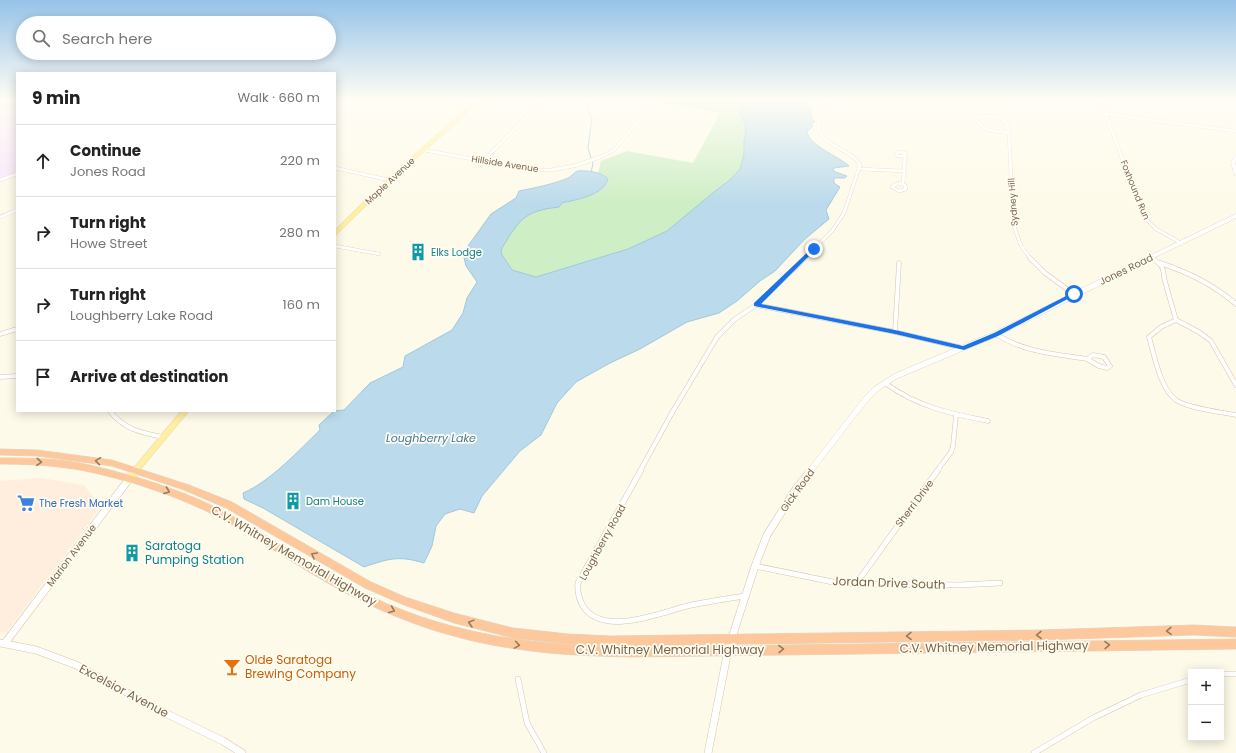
<!DOCTYPE html>
<html lang="en">
<head>
<meta charset="utf-8">
<style>
	body { margin:0; font-family:Poppins,sans-serif; background:#f6f6f6; color:#222 }
	.controls { position:absolute; right:12px; bottom:12px; display:grid; overflow:hidden; border-radius:0px; box-shadow:0 2px 10px #0003 }
	.controls button { width:36px; height:36px; display:grid; place-items:center; padding:0; border:0; border-bottom:1px solid #e0e0e0; background:#fff; color:#222; font:20px sans-serif }
	.stop { position:absolute; width:12px; height:12px; margin:-9px; border:3px solid #1a73e8; border-radius:50%; background:#fff }
	.stop.end { background:#1a73e8; border-color:#fff; box-shadow:0 1px 4px #0008 }
	.list { margin:0; padding:0; list-style:none }
	h2 { display:flex; justify-content:space-between; align-items:center; height:52px; margin:0; padding:0 16px; font-size:17px }
	h2 small { font-size:13px; font-weight:400; color:#767676 }
	.list li { display:grid; grid-template-columns:26px 1fr auto; gap:12px; align-items:center; box-sizing:border-box; height:72px; padding:0 16px; border-top:1px solid #e0e0e0 }
	.list b { display:block; font-size:15px; white-space:nowrap }
	.list p { margin:0; font-size:13px; white-space:nowrap; color:#767676 }
	.list em { font-size:13px; font-style:normal; color:#767676 }
	.icon { flex:none; width:22px; height:22px; fill:none; stroke:currentColor; stroke-width:2; stroke-linecap:round; stroke-linejoin:round }
	.map { position:relative; flex:none; width:1236px; height:753px; overflow:hidden }
	.search { position:absolute; background:#fff; box-shadow:0 2px 10px #0003; left:16px; top:16px; width:320px; height:44px; display:flex; align-items:center; gap:10px; box-sizing:border-box; padding:0 14px; border-radius:22px; color:#767676; font-size:15px }
	.panel { position:absolute; background:#fff; box-shadow:0 2px 10px #0003; left:16px; top:72px; width:320px; height:340px; border-radius:0px }
	.map>svg:first-child { display:block }
	.commercial { fill:#fed }
	.education { fill:#f8e5fb }
	.green { fill:#ceeec5 }
	.water { fill:#bbdaeb; stroke:#a0c8dd }
	.lines { fill:none; stroke-linecap:round; stroke-linejoin:round }
	.stream { stroke:#a0c8dd; stroke-width:1 }
	.street-far2-casing { stroke:#d3c5ad; stroke-width:3.5 }
	.street-far1-casing { stroke:#d3c5ad; stroke-width:5 }
	.street-casing { stroke:#d3c5ad; stroke-width:6 }
	.secondary-far2-casing { stroke:#d6c6aa; stroke-width:4.5 }
	.secondary-far1-casing { stroke:#d6c6aa; stroke-width:6 }
	.secondary-casing { stroke:#d6c6aa; stroke-width:8 }
	.primary-far2-casing { stroke:#ddd7d0; stroke-width:5 }
	.primary-far1-casing { stroke:#ddd7d0; stroke-width:7 }
	.primary-casing { stroke:#ddd7d0; stroke-width:9 }
	.highway-casing { stroke:#ddd7d0; stroke-width:1 }
	.street-far2 { stroke:#fff; stroke-width:3 }
	.street-far1 { stroke:#fff; stroke-width:4 }
	.street { stroke:#fff; stroke-width:5 }
	.secondary-far2 { stroke:#fff; stroke-width:4 }
	.secondary-far1 { stroke:#fff; stroke-width:5.5 }
	.secondary { stroke:#fff; stroke-width:7 }
	.primary-far2 { stroke:#ffefa0; stroke-width:4.5 }
	.primary-far1 { stroke:#ffefa0; stroke-width:6 }
	.primary { stroke:#ffefa0; stroke-width:8 }
	.highway { fill:#fdc99c; fill-rule:evenodd }
	.oneway { stroke:#967a5a }
	.route { fill:#1a73e8 }
	.labels { text-anchor:middle; stroke-width:3.5; stroke-linejoin:round; paint-order:stroke }
	.far-street-label { font-size:9px; fill:#7c6649; stroke:#fffcf2 }
	.culture-label { font-size:10px; fill:#0d838f; stroke:#fffcf2; text-anchor:start }
	.street-label { font-size:10px; fill:#7c6649; stroke:#fffcf2 }
	.shop-label { font-size:10px; fill:#366cbe; stroke:#fffcf2; text-anchor:start }
	.water-label { font-size:11px; font-style:italic; fill:#437999; stroke:#fffcf2 }
	.near-culture-label { font-size:12px; fill:#0d838f; stroke:#fffcf2; text-anchor:start }
	.near-street-label { font-size:12px; fill:#7c6649; stroke:#fffcf2 }
	.near-food-label { font-size:12px; fill:#c56008; stroke:#fffcf2; text-anchor:start }
</style>
</head>
<body>
<div class="map">
<svg width="1236" height="753" viewBox="0 0 1236 753">
	<rect width="100%" height="100%" fill="#fefae9"/>
	<path class="commercial" d="M41 478 84 485 96 501 104 503 6 633 0 632V481Z"/>
	<path class="education" d="M0 99H17V172L0 178Z"/>
	<path class="green" d="M664 99H741V115L746 126 744 142V154L740 169 731 179 714 192 667 231 628 249 536 277 512 270 501 253 502 248C508 239 514 228 521 219 534 206 563 205 580 199 591 195 598 191 607 183L605 175 598 173 601 161 627 151 693 163 720 113 662 103Z"/>
	<path class="water" d="M741 99H820L808 102V105L812 107 811 117 815 122 810 124 813 126 807 132C810 146 838 156 849 166L834 168 833 171 847 176 845 178H834V183L840 187 826 210 829 219 805 239 775 271 760 281 737 301 719 313 687 322 640 349 610 363 576 382 557 403 541 435 520 451 482 496 474 513 460 509 445 514 436 526 432 546 424 563C398 555 388 559 364 567L263 508 244 499 243 493C271 481 298 451 320 430L319 425 334 411 344 410 370 383 403 367 405 356 452 330 463 313 467 298 477 282 466 266 463 253 491 214 516 198 519 191C534 188 554 184 568 178 572 176 574 172 578 171 586 170 603 172 608 179 604 195 576 200 562 203L559 207C524 211 520 219 502 248L501 253 512 270 536 277 628 249 667 231 714 192 731 179 740 169 744 154V142L746 127 741 115Z"/>
	<g class="lines">
		<path class="stream" d="M591 172 593 164 588 148 592 118 588 110 587 103 592 99"/>
		<g class="street-far2-casing">
			<path id="street-far2" d="M1100 99 1144 217 1156 229 1181 243
				M1105 114 1236 131
				M986 116C999 116 1008 119 1009 133 997 131 981 132 976 119Z
				M1009 133 1013 223 1021 246 1031 259
				M424 150 531 170H550L574 166 603 156 614 150 656 99
				M898 152 905 153 906 156H898L896 154Z
				M483 161 544 99
				M335 168 389 180
				M860 169 905 171
				M0 180 17 174
				M898 183 905 185 906 189 899 191 892 187Z
				M903 184 905 157
				M0 217 17 210
				M335 246 379 254
				M1150 257 1153 259
				M804 259 832 231 844 213 860 165C850 146 810 145 820 117 822 110 829 106 832 99"/>
		</g>
		<g class="street-far1-casing">
			<path id="street-far1" d="M1030 258 1045 273 1074 294
				M1152 258C1160 263 1164 267 1164 278L1176 320
				M1160 263C1188 272 1214 285 1236 304
				M756 305 895 332 963 348
				M895 332 899 263
				M0 334 17 329
				M996 334C1023 352 1056 354 1087 359
				M1093 355 1104 357 1110 366 1107 368 1099 366 1087 359Z
				M0 377 17 376
				M885 383C916 406 951 414 988 421
				M1236 385 1211 341 1199 332 1176 320 1161 327 1149 337C1154 354 1160 389 1176 400 1187 408 1221 412 1236 415
				M110 411C123 429 142 433 163 437
				M640 471 673 411 717 337 735 319 756 305 805 258
				M937 471 951 452 953 446 956 415"/>
		</g>
		<g class="street-casing">
			<path id="street" d="M641 470 578 583C577 592 579 599 583 606 602 637 660 613 687 606 706 602 726 599 745 596
				M755 566 833 582 856 584 958 585 1000 583
				M856 584 938 470
				M1221 674H1236
				M518 679 527 723 544 753
				M1034 753 1093 718 1141 695 1191 680"/>
		</g>
		<g class="secondary-far2-casing">
			<path id="secondary-far2" d="M1236 157 1233 163 1236 173
				M1147 259 1236 216"/>
		</g>
		<g class="secondary-far1-casing">
			<path id="secondary-far1" d="M810 471 866 399 876 389 896 376 996 334 1149 258"/>
		</g>
		<g class="secondary-casing">
			<path id="secondary" d="M0 643 36 650 76 665 161 711 223 741 242 753
				M5 643 129 479
				M708 753 728 650 755 566 767 535 796 489 811 470"/>
		</g>
		<g class="primary-far2-casing">
			<path id="primary-far2" d="M335 233 389 180 480 99"/>
		</g>
		<g class="primary-far1-casing">
			<path id="primary-far1" d="M135 471 185 411"/>
		</g>
		<g class="primary-casing">
			<path id="primary" d="M129 479 136 470"/>
		</g>
		<g class="highway-casing">
			<path id="highway" d="M0 449 37 450 112 460 189 485 232 502 371 582 405 597 454 613 513 628 568 634 611 636 1040 630 1194 625 1236 627V637L1194 635 1040 640 611 646 568 644 513 638 454 623 404 605 365 588 226 508 184 490 112 466 37 456 0 455Z
				M0 458C22 458 45 458 67 461 91 464 113 471 136 477 169 487 202 499 232 516 280 542 323 574 372 597 455 636 540 646 631 647L1236 639V649L631 657C593 656 555 655 517 649 465 642 413 626 366 603 317 580 273 548 226 521 196 505 165 493 133 483 111 477 90 471 67 468 45 465 22 464 0 464Z"/>
		</g>
		<use href="#street-far2" class="street-far2"/>
		<use href="#street-far1" class="street-far1"/>
		<use href="#street" class="street"/>
		<use href="#secondary-far2" class="secondary-far2"/>
		<use href="#secondary-far1" class="secondary-far1"/>
		<use href="#secondary" class="secondary"/>
		<use href="#primary-far2" class="primary-far2"/>
		<use href="#primary-far1" class="primary-far1"/>
		<use href="#primary" class="primary"/>
		<use href="#highway" class="highway"/>
	</g>
	<defs><path id="oneway-chevron" d="M-2-3.5L2.5 0L-2 3.5" fill="none" stroke-width="1.6" stroke-linecap="round" stroke-linejoin="round"/></defs>
	<g class="oneway">
		<use href="#oneway-chevron" transform="translate(98 461) rotate(-172)"/>
		<use href="#oneway-chevron" transform="translate(39 462) rotate(3)"/>
		<use href="#oneway-chevron" transform="translate(167 491) rotate(21)"/>
		<use href="#oneway-chevron" transform="translate(314 555) rotate(-150)"/>
		<use href="#oneway-chevron" transform="translate(392 610) rotate(22)"/>
		<use href="#oneway-chevron" transform="translate(471 623) rotate(-165)"/>
		<use href="#oneway-chevron" transform="translate(1169 631) rotate(178)"/>
		<use href="#oneway-chevron" transform="translate(1039 635) rotate(179)"/>
		<use href="#oneway-chevron" transform="translate(909 636) rotate(179)"/>
		<use href="#oneway-chevron" transform="translate(517 645) rotate(9)"/>
		<use href="#oneway-chevron" transform="translate(1107 645) rotate(-1)"/>
		<use href="#oneway-chevron" transform="translate(781 649) rotate(-1)"/>
	</g>
	<linearGradient id="sky" x2="0" y2="1"><stop stop-color="#96c3e9"/><stop offset="0.49" stop-color="#fffdf5"/><stop offset="1" stop-color="#fffdf5" stop-opacity="0"/></linearGradient>
	<rect width="1236" height="204" fill="url(#sky)"/>
	<path class="route" d="M812 248 816 249 761 304 895 330 963 346 994 333 1072 293 1077 294 998 336 964 350 895 334 754 306V303Z"/>
	<defs>
		<g id="building-bare" transform="scale(1.38)"><path d="M-4-6H4V6H1V3H-1V6H-4ZM-2.5-4.3h1.7v1.8h-1.7ZM.8-4.3h1.7v1.8H.8ZM-2.5-1h1.7V.8h-1.7ZM.8-1h1.7V.8H.8Z" fill="#0f9aa8" stroke="#fffcf2" stroke-width="2.5" paint-order="stroke"/></g>
		<g id="supermarket-bare" transform="scale(1.38)"><path d="M-6-5.5h2.5l.6 2H6L4.5 2H-2.5L-4.4-4H-6ZM-1.5 3.2a1.3 1.3 0 1 0 .1 0ZM3 3.2a1.3 1.3 0 1 0 .1 0Z" fill="#3f7fe0" stroke="#fffcf2" stroke-width="2.5" paint-order="stroke"/></g>
		<g id="bar-bare" transform="scale(1.38)"><path d="M-6-5H6L.8 .8V4.5H3.5V6h-7V4.5H-.8V.8Z" fill="#e8710a" stroke="#fffcf2" stroke-width="2.5" paint-order="stroke"/></g>
	</defs>
	<g fill-rule="evenodd">
		<use href="#building-bare" x="418" y="252"/>
		<use href="#building-bare" x="293" y="501"/>
		<use href="#supermarket-bare" x="26" y="503"/>
		<use href="#building-bare" x="132" y="553"/>
		<use href="#bar-bare" x="232" y="667"/>
	</g>
	<g class="labels">
		<g class="far-street-label">
			<text transform="translate(505 164) rotate(9)" y="3">Hillside Avenue</text>
			<text transform="translate(390 181) rotate(-43)" y="3">Maple Avenue</text>
			<text transform="translate(1135 190) rotate(68)" y="3">Foxhound Run</text>
			<text transform="translate(1013 202) rotate(-94)" y="3">Sydney Hill</text>
		</g>
		<g class="culture-label">
			<text x="431" y="256">Elks Lodge</text>
			<text x="306" y="505">Dam House</text>
		</g>
		<g class="street-label">
			<text transform="translate(1126 269) rotate(-26)" y="4">Jones Road</text>
			<text transform="translate(797 490) rotate(-54)" y="4">Gick Road</text>
			<text transform="translate(914 503) rotate(-53)" y="4">Sherri Drive</text>
			<text transform="translate(602 542) rotate(-61)" y="4">Loughberry Road</text>
			<text transform="translate(71 555) rotate(-53)" y="4">Marion Avenue</text>
		</g>
		<g class="shop-label">
			<text x="39" y="507">The Fresh Market</text>
		</g>
		<g class="water-label">
			<text x="431" y="442">Loughberry Lake</text>
		</g>
		<g class="near-culture-label">
			<text x="145" y="550">Saratoga<tspan x="145" dy="14">Pumping Station</tspan></text>
		</g>
		<g class="near-street-label">
			<text transform="translate(294 556) rotate(30)" y="4">C.V. Whitney Memorial Highway</text>
			<text transform="translate(889 583) rotate(2)" y="4">Jordan Drive South</text>
			<text transform="translate(994 647) rotate(-1)" y="4">C.V. Whitney Memorial Highway</text>
			<text x="670" y="654">C.V. Whitney Memorial Highway</text>
			<text transform="translate(124 691) rotate(28)" y="4">Excelsior Avenue</text>
		</g>
		<g class="near-food-label">
			<text x="245" y="664">Olde Saratoga<tspan x="245" dy="14">Brewing Company</tspan></text>
		</g>
	</g>
</svg>
<div class="controls">
<button>+</button>
<button>−</button>
</div>
<div class="stop" style="left:1074px;top:294px"></div>
<div class="stop end" style="left:814px;top:249px"></div>
<div class="search"><svg class="icon" aria-label="search" viewBox="0 0 24 24"><circle cx="10" cy="10" r="6"/><path d="M15 15l6 6"/></svg>Search here</div>
<section class="panel">
<h2>9 min<small>Walk · 660 m</small></h2>
<ul class="list">
<li><svg class="icon" aria-label="ahead" viewBox="0 0 24 24"><path d="M12 20V5M6 11l6-6 6 6"/></svg><div><b>Continue</b><p>Jones Road</p></div><em>220 m</em></li>
<li><svg class="icon" aria-label="right" viewBox="0 0 24 24"><path d="M7 20v-9h11M14 6l5 5-5 5"/></svg><div><b>Turn right</b><p>Howe Street</p></div><em>280 m</em></li>
<li><svg class="icon" aria-label="right" viewBox="0 0 24 24"><path d="M7 20v-9h11M14 6l5 5-5 5"/></svg><div><b>Turn right</b><p>Loughberry Lake Road</p></div><em>160 m</em></li>
<li><svg class="icon" aria-label="arrive" viewBox="0 0 24 24"><path d="M6 21V4h12l-3 4 3 4H6"/></svg><div><b>Arrive at destination</b></div></li>
</ul>
</section>
</div>
</body>
</html>
